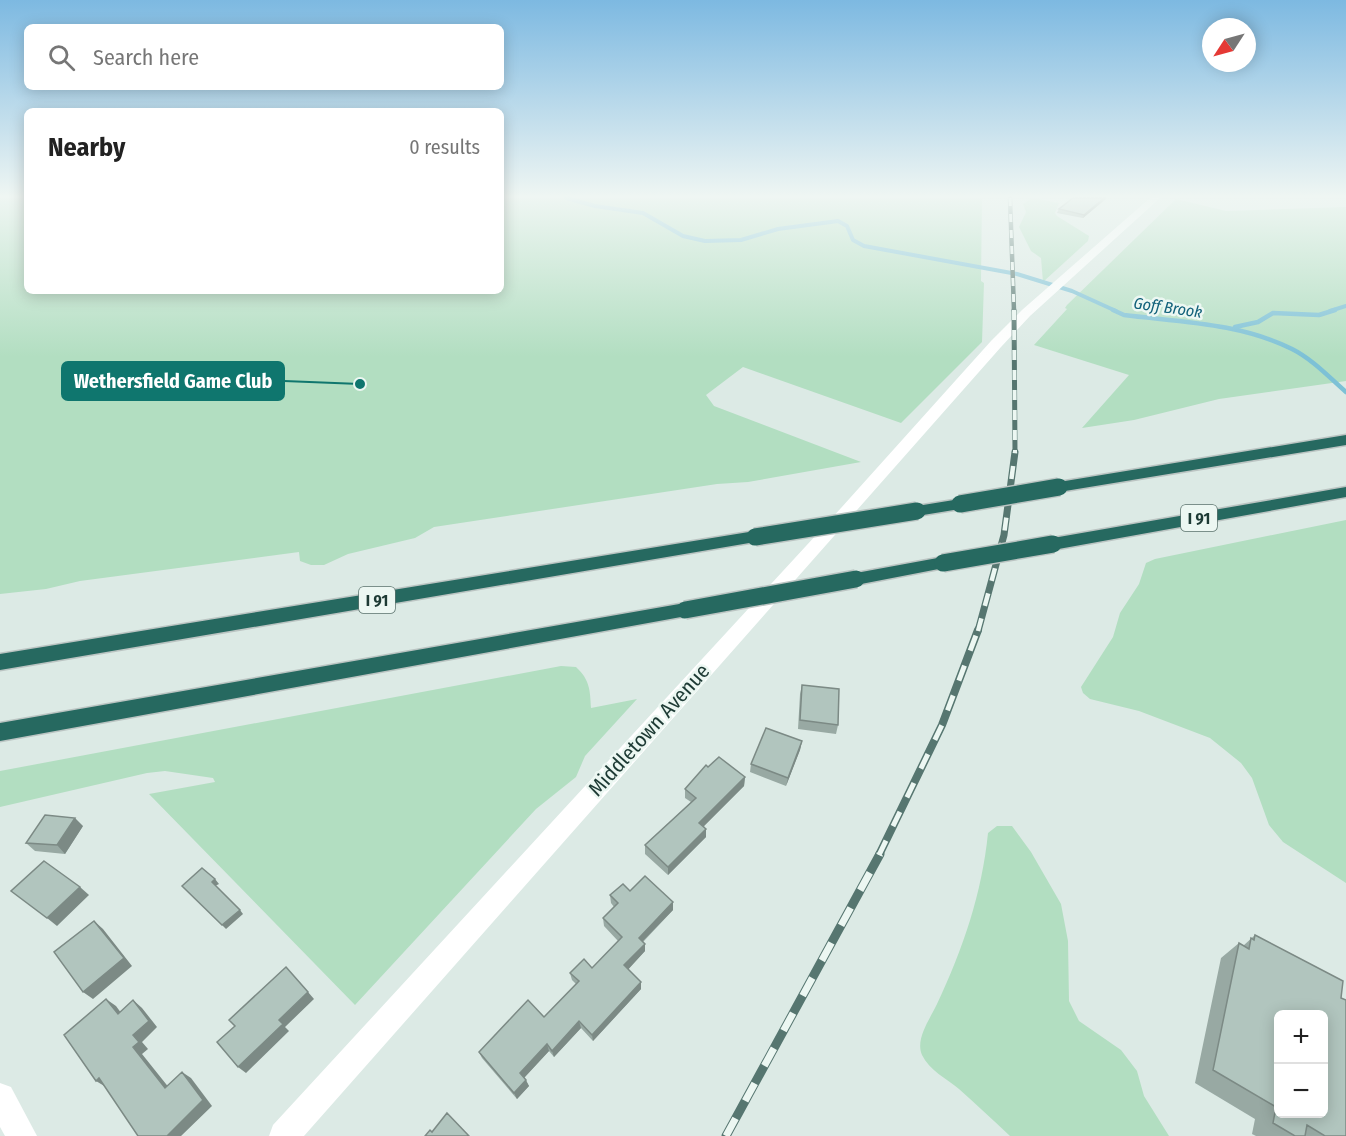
<!DOCTYPE html>
<html lang="en">
<head>
<meta charset="utf-8">
<style>
	body { margin:0; font-family:"Fira Sans Condensed",sans-serif; background:#f6f6f6; color:#222 }
	.controls { position:absolute; right:18px; bottom:18px; display:grid; overflow:hidden; border-radius:9px; box-shadow:0 3px 15px #0003 }
	.controls button { width:54px; height:54px; display:grid; place-items:center; padding:0; border:0; border-bottom:2px solid #e0e0e0; background:#fff; color:#222; font:30px sans-serif }
	.compass { position:absolute; left:1202px; top:18px; width:54px; height:54px; border-radius:50%; background:#fff; box-shadow:0 3px 15px #0003; rotate:234deg }
	.list { margin:0; padding:0; list-style:none }
	h2 { display:flex; justify-content:space-between; align-items:center; height:78px; margin:0; padding:0 24px; font-size:26px }
	h2 small { font-size:20px; font-weight:400; color:#767676 }
	.icon { flex:none; width:33px; height:33px; fill:none; stroke:currentColor; stroke-width:2; stroke-linecap:round; stroke-linejoin:round }
	.map { position:relative; flex:none; width:1346px; height:1136px; overflow:hidden }
	.search { position:absolute; background:#fff; box-shadow:0 3px 15px #0003; left:24px; top:24px; width:480px; height:66px; display:flex; align-items:center; gap:15px; box-sizing:border-box; padding:0 21px; border-radius:9px; color:#767676; font-size:22px }
	.panel { position:absolute; background:#fff; box-shadow:0 3px 15px #0003; left:24px; top:108px; width:480px; height:186px; border-radius:9px }
	.map>svg:first-child { display:block }
	.green { fill:#b2dec1 }
	.lines { fill:none; stroke-linecap:round; stroke-linejoin:round }
	.stream-far1 { stroke:#7dc1d6; stroke-width:4 }
	.stream { stroke:#7dc1d6; stroke-width:4.5 }
	.motorway-casing { stroke:#bbc4c2; stroke-width:3 }
	.minor { fill:#fff; fill-rule:evenodd }
	.tertiary { fill:#fff; fill-rule:evenodd }
	.motorway { fill:#266960; fill-rule:evenodd }
	.rail-far4-casing { stroke:#567670; stroke-width:4.5 }
	.rail-far3-casing { stroke:#567670; stroke-width:5 }
	.rail-far2-casing { stroke:#567670; stroke-width:7 }
	.rail-far1-casing { stroke:#567670; stroke-width:8 }
	.rail-casing { stroke:#567670; stroke-width:9 }
	.rail-far4 { stroke:#ecf7f2; stroke-width:3; stroke-dasharray:8; stroke-linecap:butt }
	.rail-far3 { stroke:#ecf7f2; stroke-width:4; stroke-dasharray:10; stroke-linecap:butt }
	.rail-far2 { stroke:#ecf7f2; stroke-width:4.5; stroke-dasharray:13; stroke-linecap:butt }
	.rail-far1 { stroke:#ecf7f2; stroke-width:5; stroke-dasharray:16; stroke-linecap:butt }
	.rail { stroke:#ecf7f2; stroke-width:7; stroke-dasharray:20; stroke-linecap:butt }
	.motorway-bridge-casing { stroke:#bbc4c2; stroke-width:20; stroke-linecap:butt }
	.motorway-bridge { stroke:#266960; stroke-width:17 }
	.wall { fill:#98a9a3 }
	.shaded-wall { fill:#7c8a85 }
	.building { fill:#b1c5be; stroke:#7c8a85; stroke-width:1.5; fill-rule:evenodd }
	.labels { text-anchor:middle; stroke-width:5; stroke-linejoin:round; paint-order:stroke }
	.far-water-label { font-size:16px; font-style:italic; fill:#12617a; stroke:#ecf7f2 }
	.shield { fill:#ecf7f2; stroke:#5b736d; stroke-width:1.5 }
	.shield-label { font-size:16px; font-weight:bold; fill:#1d3a34 }
	.near-street-label { font-size:21px; fill:#1d3a34; stroke:#ecf7f2 }
	.leader { fill:none; stroke:#0f766e; stroke-width:2 }
	.callout-dot { fill:#0f766e; stroke:#ecf7f2; stroke-width:2 }
	.callout { fill:#0f766e; stroke:#0f766e; stroke-width:2 }
	.callout-label { font-size:20px; text-anchor:middle; font-weight:bold; fill:#fff }
</style>
</head>
<body>
<div class="map">
<svg width="1346" height="1136" viewBox="0 0 1346 1136">
	<rect width="100%" height="100%" fill="#dceae5"/>
	<path class="green" d="M0 198H27V291H501V198H982L981 281 984 283 982 342 901 423 743 367 706 395 714 406 861 462 748 482 717 484 434 527 415 538 348 554 324 565H311L300 561 299 552 80 581 46 589 0 594Z
		M1032 198 1059 203 1055 213 1057 216 1089 236 1088 241 1043 282 1041 258 1031 251 1019 227 1026 212 1023 204Z
		M1176 199 1226 211 1346 207V381L1219 399 1134 420 1082 428 1129 375 1034 345 1067 309 1065 308 1067 305Z
		M1346 520V883L1283 842 1269 825 1252 778 1241 763 1210 738 1139 711 1090 699 1083 693 1081 687 1113 637 1120 613 1139 584 1146 563 1155 559Z
		M561 666 576 667C590 680 590 690 591 708L637 699 585 756 576 777 536 809 355 1005 149 794 215 782 213 778 165 771 147 773 0 807V771Z
		M997 826H1012L1031 852 1061 904 1068 941 1069 1001 1079 1021 1121 1050 1137 1071 1144 1096 1169 1136H1010C993 1120 976 1104 959 1089 947 1079 929 1070 922 1055 915 1039 930 1019 937 1004 963 949 982 893 988 833Z"/>
	<g class="lines">
		<path class="stream-far1" d="M566 198 595 206 643 213 683 236 705 241 741 240 778 229 838 221 847 226 853 240 864 246 1017 274 1072 291 1116 311
			M1330 311 1346 306"/>
		<path class="stream" d="M1113 310 1124 315C1180 322 1240 323 1292 349 1312 359 1329 377 1346 392
			M1235 327 1258 322 1273 313 1319 315 1335 310"/>
		<g class="motorway-casing">
			<path id="motorway" d="M1346 435V445L1059 492 1051 487 1059 482Z
				M1346 487V497L1053 550 1047 548 1044 544 1047 540 1053 538Z
				M960 499 966 500 968 504 966 508 917 516 911 515 909 511 911 507 917 506Z
				M755 531 761 533 764 537 761 541 0 670V654Z
				M943 557 949 559 952 563 949 567 856 585 850 584 847 579 850 574 856 573Z
				M685 603 692 605 694 610 692 615 0 741V723Z"/>
		</g>
		<path class="minor" d="M0 1083 11 1087 37 1136H5L0 1127Z"/>
		<path class="tertiary" d="M1150 198H1160L1030 316 1001 347 304 1136H269L273 1125 841 508 991 341 1022 310Z"/>
		<use href="#motorway" class="motorway"/>
		<g class="rail-far4-casing">
			<path id="rail-far4" d="M1010 198 1014 311"/>
		</g>
		<g class="rail-far3-casing">
			<path id="rail-far3" d="M1014 310 1015 453"/>
		</g>
		<g class="rail-far2-casing">
			<path id="rail-far2" d="M978 631 1004 535 1015 452"/>
		</g>
		<g class="rail-far1-casing">
			<path id="rail-far1" d="M879 855 942 725 978 630"/>
		</g>
		<g class="rail-casing">
			<path id="rail" d="M726 1136 880 854"/>
		</g>
		<use href="#rail-far4" class="rail-far4"/>
		<use href="#rail-far3" class="rail-far3"/>
		<use href="#rail-far2" class="rail-far2"/>
		<use href="#rail-far1" class="rail-far1"/>
		<use href="#rail" class="rail"/>
		<g class="motorway-bridge-casing">
			<path id="motorway-bridge" d="M960 504 1059 487
				M755 537 917 511
				M943 563 1053 544
				M685 610 856 579"/>
		</g>
		<use href="#motorway-bridge" class="motorway-bridge"/>
	</g>
	<path class="wall" d="M1073 198H1107L1083 218 1057 213 1059 209Z
		M802 685 838 725 836 734 798 729 800 694Z
		M802 741 800 750 786 786 750 772 751 764Z
		M708 767 745 777 744 786 704 826 706 829V837L668 875 645 854V845L691 802 685 798V789Z
		M83 826 65 854 35 851 26 843Z
		M630 891 673 910 643 942 645 951 628 969 641 989 593 1041 581 1028 554 1057 549 1051 524 1078 529 1086 517 1099 482 1058 479 1052 544 1017 576 984 572 980 570 973 592 968 618 941 604 926 603 918 614 907 611 903 610 895Z
		M1255 935 1341 998 1346 1136H1256L1252 1134 1255 1119 1195 1083 1221 958 1239 943 1243 946Z"/>
	<path class="shaded-wall" d="M1104 198H1107L1083 218 1084 215Z
		M802 741 800 750 786 786 788 778Z
		M745 777 744 786 699 831V823Z
		M75 818 83 826 65 854 57 845Z
		M706 829V837L668 875V867Z
		M215 879 219 884 215 886 212 882Z
		M80 887 89 895 57 926 47 918Z
		M673 902V910L639 945V938Z
		M240 910 243 914 226 929 222 925Z
		M94 921 103 929 132 966 93 999 83 992Z
		M645 944V951L625 973 624 965Z
		M641 982V989L593 1041 592 1035Z
		M308 992 314 999 285 1027 289 1031 246 1073 238 1067 279 1020Z
		M106 999 116 1006 127 1021 118 1014Z
		M133 1000 142 1008 157 1027 142 1042 148 1049 142 1054 174 1094 165 1088 133 1047Z
		M579 1021 581 1028 554 1057 552 1051Z
		M547 1044 549 1051 523 1079 520 1073Z
		M182 1072 191 1078 212 1106 181 1136H167Z
		M99 1078 106 1087 96 1081Z
		M526 1080 529 1086 517 1099 514 1093Z"/>
	<path class="building" d="M1073 198H1104L1084 215 1059 209Z
		M802 685 839 689 838 725 800 720Z
		M766 728 802 741 788 778 751 764Z
		M719 757 745 777 699 823 706 829 668 867 645 845 696 798 685 789 706 765 708 767Z
		M45 815 75 818 57 845 26 843Z
		M44 861 80 887 47 918 11 891Z
		M202 868 215 879 212 882 240 910 222 925 182 886Z
		M645 876 673 902 639 938 645 944 624 965 641 982 592 1035 579 1021 552 1051 547 1044 520 1073 526 1080 514 1093 479 1052 528 1000 544 1017 579 981 570 973 584 959 592 968 622 937 603 918 618 903 610 895 623 884 630 891Z
		M94 921 124 958 83 992 54 952Z
		M1255 935 1343 981 1341 998 1346 1000V1136H1325L1307 1125 1305 1136H1295L1273 1123 1276 1107 1213 1070 1239 943 1249 949 1251 938 1254 940ZM1278 1014H1323V1113H1278Z
		M286 967 308 992 279 1020 283 1024 238 1067 217 1042 235 1026 229 1020Z
		M106 999 118 1014 133 1000 149 1021 133 1035 139 1042 133 1047 165 1088 182 1072 203 1100 167 1136H138L99 1078 96 1081 64 1035Z
		M447 1113 469 1136H425L430 1130 432 1132Z"/>
	<linearGradient id="sky" x2="0" y2="1"><stop stop-color="#7db9e1"/><stop offset="0.55" stop-color="#eff6f3"/><stop offset="1" stop-color="#eff6f3" stop-opacity="0"/></linearGradient>
	<rect width="1346" height="357" fill="url(#sky)"/>
	<g class="labels">
		<g class="far-water-label">
			<text transform="translate(1168 307) rotate(8)" y="6">Goff Brook</text>
		</g>
		<g class="shield">
			<rect x="1181" y="505" width="36" height="26" rx="4.5"/>
			<rect x="359" y="587" width="36" height="26" rx="4.5"/>
		</g>
		<g class="shield-label">
			<text x="1199" y="524">I 91</text>
			<text x="377" y="606">I 91</text>
		</g>
		<g class="near-street-label">
			<text transform="translate(649 730) rotate(-48)" y="7">Middletown Avenue</text>
		</g>
	</g>
	<path class="leader" d="M360 384L284 381"/>
	<circle class="callout-dot" cx="360" cy="384" r="6"/>
	<rect class="callout" x="62" y="362" width="222" height="38" rx="6"/>
	<g class="callout-label">
		<text x="173" y="388">Wethersfield Game Club</text>
	</g>
</svg>
<div class="controls">
<button>+</button>
<button>−</button>
</div>
<svg class="compass" viewBox="-18 -18 36 36"><path d="M0-13l5 13h-10z" fill="#e53935"/><path d="M0 13l5-13h-10z" fill="#767676"/></svg>
<div class="search"><svg class="icon" aria-label="search" viewBox="0 0 24 24"><circle cx="10" cy="10" r="6"/><path d="M15 15l6 6"/></svg>Search here</div>
<section class="panel">
<h2>Nearby<small>0 results</small></h2>
<ul class="list">
</ul>
</section>
</div>
</body>
</html>
